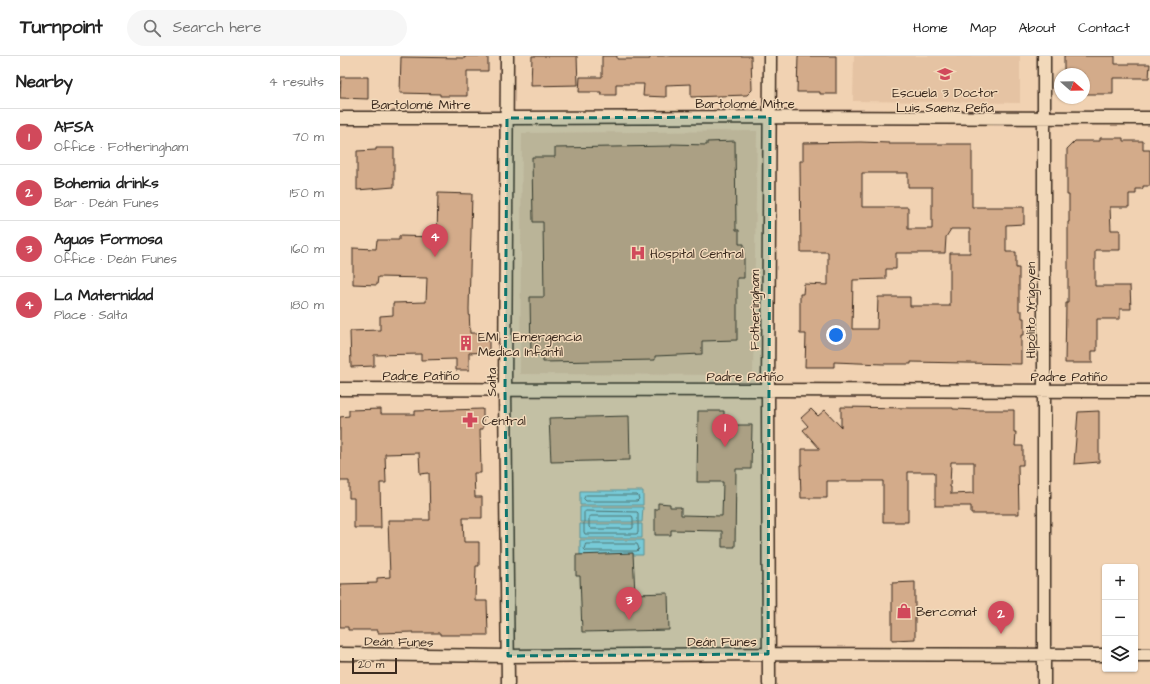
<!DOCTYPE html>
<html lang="en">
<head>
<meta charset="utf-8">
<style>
	body { margin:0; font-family:"Architects Daughter",sans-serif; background:#f6f6f6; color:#222 }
	.controls { position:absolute; right:12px; bottom:12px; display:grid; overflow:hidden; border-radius:4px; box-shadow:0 1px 3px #0004 }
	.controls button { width:36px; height:36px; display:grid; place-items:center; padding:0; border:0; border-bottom:1px solid #e0e0e0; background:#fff; color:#222; font:20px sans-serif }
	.compass { position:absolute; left:714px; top:12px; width:36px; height:36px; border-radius:50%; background:#fff; box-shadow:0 1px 3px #0004; rotate:110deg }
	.scale { position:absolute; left:12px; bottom:10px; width:45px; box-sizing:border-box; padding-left:4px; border:2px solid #3b2a1e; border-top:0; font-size:11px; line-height:14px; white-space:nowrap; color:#3b2a1e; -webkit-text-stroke:3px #f2d9ba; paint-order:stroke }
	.you { position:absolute; left:496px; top:279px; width:14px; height:14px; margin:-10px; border:3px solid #fff; border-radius:50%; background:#1a73e8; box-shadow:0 0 0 6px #1a73e833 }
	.badge { display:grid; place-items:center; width:26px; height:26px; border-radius:50%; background:#d1495b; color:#fff; font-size:13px; font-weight:700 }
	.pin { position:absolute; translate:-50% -33px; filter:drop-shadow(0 1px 2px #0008) }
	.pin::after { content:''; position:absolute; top:21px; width:14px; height:12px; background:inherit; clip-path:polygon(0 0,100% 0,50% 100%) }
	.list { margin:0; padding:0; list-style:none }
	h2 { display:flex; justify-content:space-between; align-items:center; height:52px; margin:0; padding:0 16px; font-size:17px }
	h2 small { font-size:13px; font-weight:400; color:#767676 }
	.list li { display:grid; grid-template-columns:26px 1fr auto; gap:12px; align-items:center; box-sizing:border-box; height:56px; padding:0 16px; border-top:1px solid #e0e0e0 }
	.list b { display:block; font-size:15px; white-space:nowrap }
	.list p { margin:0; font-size:13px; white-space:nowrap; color:#767676 }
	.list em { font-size:13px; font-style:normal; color:#767676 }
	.icon { flex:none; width:22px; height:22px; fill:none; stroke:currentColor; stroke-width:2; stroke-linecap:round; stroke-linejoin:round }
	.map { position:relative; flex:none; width:810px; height:628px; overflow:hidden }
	header { display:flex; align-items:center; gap:24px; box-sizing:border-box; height:56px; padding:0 20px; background:#fff; border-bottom:1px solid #e0e0e0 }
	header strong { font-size:19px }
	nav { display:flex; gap:22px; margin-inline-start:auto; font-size:14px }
	.search { width:280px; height:36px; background:#f6f6f6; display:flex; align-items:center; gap:10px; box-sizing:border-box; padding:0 14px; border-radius:22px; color:#767676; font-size:15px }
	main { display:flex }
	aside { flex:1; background:#fff }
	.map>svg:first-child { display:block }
	.built { fill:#e5c3a3 }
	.water { fill:#92dff2; stroke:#6f979d }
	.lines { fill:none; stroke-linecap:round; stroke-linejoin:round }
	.shore { stroke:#5e7273; stroke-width:1 }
	.building { fill:#d3ab8a; stroke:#3b2a1e; fill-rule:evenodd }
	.minor-casing { stroke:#3b2a1e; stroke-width:15 }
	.minor { stroke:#f2d9ba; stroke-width:12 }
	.marked { fill:#0f766e; fill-opacity:0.2; stroke:#0f766e; stroke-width:3; stroke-dasharray:8 5; stroke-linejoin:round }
	.labels { text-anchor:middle; stroke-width:3; stroke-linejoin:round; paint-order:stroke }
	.poi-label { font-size:13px; fill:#3b2a1e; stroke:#f2d9ba; text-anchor:start }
	.street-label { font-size:13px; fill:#3b2a1e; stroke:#f2d9ba }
</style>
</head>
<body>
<header>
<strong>Turnpoint</strong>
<div class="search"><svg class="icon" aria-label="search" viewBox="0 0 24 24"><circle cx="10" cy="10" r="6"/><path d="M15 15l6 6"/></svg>Search here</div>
<nav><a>Home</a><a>Map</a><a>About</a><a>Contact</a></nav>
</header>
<main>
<aside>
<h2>Nearby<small>4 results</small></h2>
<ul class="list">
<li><span class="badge">1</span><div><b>AFSA</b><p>Office · Fotheringham</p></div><em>70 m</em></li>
<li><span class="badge">2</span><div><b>Bohemia drinks</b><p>Bar · Deán Funes</p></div><em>150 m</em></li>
<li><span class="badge">3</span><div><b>Aguas Formosa</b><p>Office · Deán Funes</p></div><em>160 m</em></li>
<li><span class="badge">4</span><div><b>La Maternidad</b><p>Place · Salta</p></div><em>180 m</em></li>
</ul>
</aside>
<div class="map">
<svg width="810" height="628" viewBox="0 0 810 628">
	<rect width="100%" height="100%" fill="#f1d2b2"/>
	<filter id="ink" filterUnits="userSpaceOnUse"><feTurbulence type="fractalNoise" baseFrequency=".025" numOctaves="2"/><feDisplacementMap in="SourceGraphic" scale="8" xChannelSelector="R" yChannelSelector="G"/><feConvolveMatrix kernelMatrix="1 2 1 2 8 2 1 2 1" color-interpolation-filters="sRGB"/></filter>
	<g filter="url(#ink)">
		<path class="built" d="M514 0H680V47L513 45Z
			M417 75 413 319 180 318 182 77Z"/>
		<path class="water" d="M240 435H303V449H240Z
			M240 451H303L302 466H240Z
			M240 468H302V482H240Z
			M240 484H303V499H240Z"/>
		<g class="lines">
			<path class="shore" d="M246 439H297L298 440 299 443 297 445H246L244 443Z
				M246 455 297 456 298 457V477L296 478H245L244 476V457Z
				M251 460H292L293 462V472L291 473H251L249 471V462Z
				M246 488H297L298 490 299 493 297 495H246L244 493 245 490Z"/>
		</g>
		<path class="building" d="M125 0H148V15H127V40H100V38L60 37 61 1 125 2Z
			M192 0H237L238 29 191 30Z
			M262 0H277V3H310V0H411L412 34 407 39 351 41V28L326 29V41L303 40 304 28H276V39H261V36H239L240 21H262Z
			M458 0H496V38H480V36H457Z
			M724 0H775V8H810L809 22H773V38H744V18H724Z
			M1 21H28V43L0 42Z
			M760 82H783V85H803V94H810V130H803V133H796V138H789V151H770L771 174H780V194H755V230H790L791 253H780V263H757V295H752V307H725L726 247H728V166H729V139H727V93L735 85H760Z
			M395 85 396 174H399V188H404V222H397V284L362 285V298L315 300V304L203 306V299L191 300 190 241H204L203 166H193L192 101H215V92L331 90V88L367 89V86Z
			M520 86 549 87V88H632V151H684V168L666 169V196H676V212H679V255H682V262H684V279H681V308L571 306V308H543L494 306V311H465L466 278H460V238H463L464 228 488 229V196H461L460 105H463V87ZM522 117H568V131H592V173H568V151H522ZM611 173H630V197H610V250H570V241H538L537 273H512L513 224 546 223V213H556V197H605L606 181Z
			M36 92H54V131L17 134V95L36 94Z
			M98 137 132 138 129 253 130 277H149V296L129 297V314H116V303L81 304V298L34 299V310L11 311 10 275 40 274V260L53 259V247L86 246 87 222 38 221 37 229 13 228V192L36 193 37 184H59V180L97 181Z
			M501 351 571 352H613V353L637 354H674V376H676L675 390H683V409H678L679 458H631V450H595V417L594 416H568V466H543V425H487V442H461L460 409H462V393H480L463 374 468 370 461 362 471 353 478 360 485 354 501 371ZM611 406H634V437L611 438V431H610Z
			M41 353V358H75V355L143 353V373H140L141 417H134L135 441H142V462H123L124 486H139V510H136L135 545H147L148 579H100V577H73V576L38 577V574H8V571H0V528L37 527V522L50 521 48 464H90L89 417 80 418 79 397 45 398 46 427H40L41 472H14V442H9V425H0V361L9 360V354Z
			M358 355H384V369H412L411 413H396L395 491H382V475L331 474V479H315V453H318V447L330 448V451H341V459L382 460 383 426H357Z
			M759 355V406L734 408 738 356Z
			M289 360 290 404 211 406 209 362Z
			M293 497 295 538 328 537 329 574 242 576 240 520H236V499Z
			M575 526V583L552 584V527Z"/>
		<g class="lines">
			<g class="minor-casing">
				<path id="minor" d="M167 0 165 333 168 628
					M704 0V628
					M0 62H167L430 61 810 62
					M0 333 810 335
					M0 598 168 600 428 598 765 599
					M795 599H810
					M429 628 428 334 430 0"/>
			</g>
			<use href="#minor" class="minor"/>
		</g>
	</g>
	<path class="marked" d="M430 61 428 598 168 600 165 333 167 62Z"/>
	<defs>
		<g id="school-bare" transform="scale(1.2)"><path d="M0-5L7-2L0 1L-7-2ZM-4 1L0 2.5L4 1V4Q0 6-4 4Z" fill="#d1495b" stroke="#f2d9ba" stroke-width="2.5" paint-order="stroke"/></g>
		<g id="hospital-bare" transform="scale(1.2)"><path d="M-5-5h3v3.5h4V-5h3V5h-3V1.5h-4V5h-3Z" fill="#d1495b" stroke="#f2d9ba" stroke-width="2.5" paint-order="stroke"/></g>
		<g id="building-bare" transform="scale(1.2)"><path d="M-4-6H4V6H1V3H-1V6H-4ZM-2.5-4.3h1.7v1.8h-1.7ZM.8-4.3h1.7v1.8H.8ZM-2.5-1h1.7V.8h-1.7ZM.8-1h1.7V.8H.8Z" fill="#d1495b" stroke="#f2d9ba" stroke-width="2.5" paint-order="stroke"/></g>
		<g id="pharmacy-bare" transform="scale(1.2)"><path d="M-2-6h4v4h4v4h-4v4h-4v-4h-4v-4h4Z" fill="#d1495b" stroke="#f2d9ba" stroke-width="2.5" paint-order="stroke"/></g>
		<g id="shop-bare" transform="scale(1.2)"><path d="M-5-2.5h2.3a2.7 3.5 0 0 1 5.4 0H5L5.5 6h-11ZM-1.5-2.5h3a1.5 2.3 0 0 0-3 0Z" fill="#d1495b" stroke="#f2d9ba" stroke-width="2.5" paint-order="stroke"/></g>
	</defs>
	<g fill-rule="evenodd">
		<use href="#school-bare" x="605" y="18"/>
		<use href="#hospital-bare" x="298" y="197"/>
		<use href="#building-bare" x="126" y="287"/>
		<use href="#pharmacy-bare" x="130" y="364"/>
		<use href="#shop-bare" x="564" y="555"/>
	</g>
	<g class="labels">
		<g class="poi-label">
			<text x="605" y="41" text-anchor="middle">Escuela 3 Doctor<tspan x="605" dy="15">Luis Saenz Peña</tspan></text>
			<text x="310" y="202">Hospital Central</text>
			<text x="138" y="285">EMI - Emergencia<tspan x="138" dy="15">Medica Infantil</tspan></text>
			<text x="142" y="369">Central</text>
			<text x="576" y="560">Bercomat</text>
		</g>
		<g class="street-label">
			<text x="405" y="52">Bartolomé Mitre</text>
			<text x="81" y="53">Bartolomé Mitre</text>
			<text transform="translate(414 254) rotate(-90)" y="5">Fotheringham</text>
			<text transform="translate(690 254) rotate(-90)" y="5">Hipólito Yrigoyen</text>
			<text x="81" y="324">Padre Patiño</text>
			<text x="405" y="325">Padre Patiño</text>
			<text x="729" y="325">Padre Patiño</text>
			<text transform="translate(151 326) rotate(-90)" y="5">Salta</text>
			<text transform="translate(59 585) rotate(1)" y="5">Deán Funes</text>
			<text x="382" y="590">Deán Funes</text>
		</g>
	</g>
</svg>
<div class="controls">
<button>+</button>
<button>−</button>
<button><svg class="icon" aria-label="layers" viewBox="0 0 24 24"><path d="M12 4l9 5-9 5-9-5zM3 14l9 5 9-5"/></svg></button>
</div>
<svg class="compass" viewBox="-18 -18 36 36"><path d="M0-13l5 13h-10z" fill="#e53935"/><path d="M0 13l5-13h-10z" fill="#767676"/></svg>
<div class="scale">20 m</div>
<div class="you"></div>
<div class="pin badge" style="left:385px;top:391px">1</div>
<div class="pin badge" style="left:661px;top:578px">2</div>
<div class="pin badge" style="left:289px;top:564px">3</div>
<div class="pin badge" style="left:95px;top:201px">4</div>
</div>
</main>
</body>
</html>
